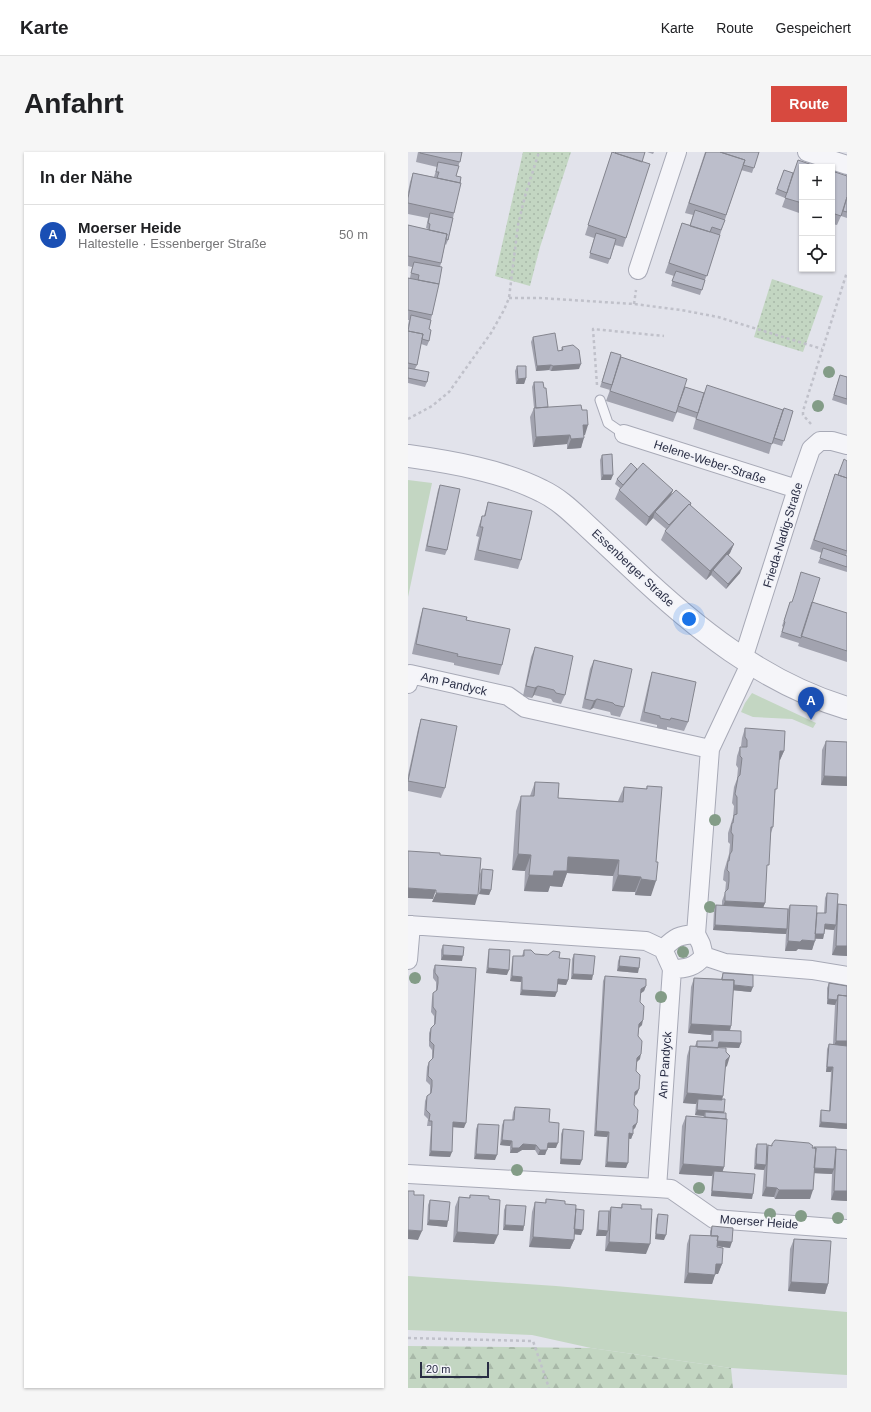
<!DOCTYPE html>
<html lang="de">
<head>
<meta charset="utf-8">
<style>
	body { margin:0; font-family:Helvetica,sans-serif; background:#f6f6f6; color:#202124 }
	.controls { position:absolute; right:12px; top:12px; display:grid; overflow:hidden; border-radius:0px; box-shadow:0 1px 3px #0004 }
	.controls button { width:36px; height:36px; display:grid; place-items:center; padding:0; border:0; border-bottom:1px solid #e0e0e0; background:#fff; color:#202124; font:20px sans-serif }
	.scale { position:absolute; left:12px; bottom:10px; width:69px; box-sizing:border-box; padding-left:4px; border:2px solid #292d44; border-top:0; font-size:11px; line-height:14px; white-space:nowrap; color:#292d44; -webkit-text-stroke:3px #f2f3f8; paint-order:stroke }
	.you { position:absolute; left:281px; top:467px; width:14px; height:14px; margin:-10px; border:3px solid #fff; border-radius:50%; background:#1a73e8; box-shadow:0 0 0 6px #1a73e833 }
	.badge { display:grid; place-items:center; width:26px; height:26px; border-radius:50%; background:#d7493f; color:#fff; font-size:13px; font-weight:700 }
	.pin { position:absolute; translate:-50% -33px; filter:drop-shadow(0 1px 2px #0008) }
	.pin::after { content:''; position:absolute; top:21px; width:14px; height:12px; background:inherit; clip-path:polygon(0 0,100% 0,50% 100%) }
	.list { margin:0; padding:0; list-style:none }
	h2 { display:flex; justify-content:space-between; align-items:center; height:52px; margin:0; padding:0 16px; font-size:17px }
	h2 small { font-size:13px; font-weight:400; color:#757577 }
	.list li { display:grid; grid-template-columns:26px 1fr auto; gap:12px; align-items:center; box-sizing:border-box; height:60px; padding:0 16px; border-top:1px solid #e0e0e0 }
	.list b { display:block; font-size:15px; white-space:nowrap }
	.list p { margin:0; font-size:13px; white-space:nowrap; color:#757577 }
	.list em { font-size:13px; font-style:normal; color:#757577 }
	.icon { flex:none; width:22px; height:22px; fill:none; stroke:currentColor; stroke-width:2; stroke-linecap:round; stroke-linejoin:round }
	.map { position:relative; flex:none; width:439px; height:1236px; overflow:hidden; border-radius:0px }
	header { display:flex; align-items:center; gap:24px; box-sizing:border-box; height:56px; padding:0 20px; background:#fff; border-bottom:1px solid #e0e0e0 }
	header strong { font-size:19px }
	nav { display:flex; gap:22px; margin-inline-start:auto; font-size:14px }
	.intro { display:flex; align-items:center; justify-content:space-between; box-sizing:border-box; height:96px; padding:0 24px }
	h1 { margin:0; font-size:28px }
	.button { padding:10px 18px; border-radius:0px; background:#d7493f; color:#fff; font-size:14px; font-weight:700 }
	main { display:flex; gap:24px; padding:0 24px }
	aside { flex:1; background:#fff; border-radius:0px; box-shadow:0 1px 3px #0004 }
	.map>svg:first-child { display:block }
	.grass { fill:#c3d6c2 }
	.forest { fill:url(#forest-firs) }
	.park { fill:url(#park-dots) }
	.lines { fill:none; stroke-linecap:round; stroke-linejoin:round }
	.service-casing { stroke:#a7a9b6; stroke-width:11 }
	.minor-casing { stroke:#a7a9b6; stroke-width:20 }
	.tertiary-casing { stroke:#a7a9b6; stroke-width:24 }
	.path { stroke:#c0c1ca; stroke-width:2.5; stroke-dasharray:3 3; stroke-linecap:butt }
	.service { stroke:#f5f5f9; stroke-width:9 }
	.minor { stroke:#f5f5f9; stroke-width:18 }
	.tertiary { stroke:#f5f5f9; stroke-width:22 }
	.tree { fill:#839c87 }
	.wall { fill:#a2a3af }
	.shaded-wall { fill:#84858e }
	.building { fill:#bcbecb; stroke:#84858e }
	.labels { text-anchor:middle; stroke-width:3.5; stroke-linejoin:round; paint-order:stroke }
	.street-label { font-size:12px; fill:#292d44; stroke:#f2f3f8 }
</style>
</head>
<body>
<header>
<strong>Karte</strong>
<nav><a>Karte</a><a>Route</a><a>Gespeichert</a></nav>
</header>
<div class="intro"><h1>Anfahrt</h1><a class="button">Route</a></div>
<main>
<aside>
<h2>In der Nähe<small></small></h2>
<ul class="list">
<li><span class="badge" style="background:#1a4fb4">A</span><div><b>Moerser Heide</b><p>Haltestelle · Essenberger Straße</p></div><em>50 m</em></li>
</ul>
</aside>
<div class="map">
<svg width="439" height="1236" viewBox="0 0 439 1236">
	<defs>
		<pattern id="forest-firs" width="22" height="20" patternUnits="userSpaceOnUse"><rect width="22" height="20" fill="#c3d6c2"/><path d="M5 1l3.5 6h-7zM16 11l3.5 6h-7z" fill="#a8b8a8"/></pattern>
		<pattern id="park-dots" width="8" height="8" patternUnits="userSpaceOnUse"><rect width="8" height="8" fill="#c3d6c2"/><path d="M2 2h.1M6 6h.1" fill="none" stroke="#a8b8a8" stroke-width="1.8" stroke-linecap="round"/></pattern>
	</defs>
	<rect width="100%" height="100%" fill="#e2e3eb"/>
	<path class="grass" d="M0 328 24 331 0 445Z
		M344 541 408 571 405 576 384 567 345 565 333 560 337 551Z
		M0 1124 148 1134 439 1160V1223L323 1216 183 1196 124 1183 0 1178Z"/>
	<path class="forest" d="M0 1194 183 1196 323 1216 325 1236H0Z"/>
	<path class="park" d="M115 0H163L132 95 122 134 87 124Z
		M364 127 415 144 395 200 346 185Z"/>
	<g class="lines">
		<g class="service-casing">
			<path id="service" d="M192 248 200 271 216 282"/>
		</g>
		<g class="minor-casing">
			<path id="minor" d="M399 0 439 13
				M230 118 269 0
				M216 282 389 337
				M335 507 389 337 403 297 412 289H424L439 293
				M0 532 2 522 100 544 117 556 302 597
				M0 773 238 789 255 797 264 817 249 1036 0 1022
				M288 782 302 597 342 512
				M255 797C267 785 271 783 288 782L293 792 296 804C287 815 278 817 264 817
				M296 804 317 811 404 818 439 824
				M0 808 3 773
				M249 1036 263 1037 306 1067 439 1077"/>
		</g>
		<g class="tertiary-casing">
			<path id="tertiary" d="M0 304C43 310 95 319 134 339 151 347 164 360 177 372 192 386 208 401 223 415 286 475 355 531 439 556"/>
		</g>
		<path class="path" d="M101 146H132L226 152 273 158 310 165 414 197
			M226 152 228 138
			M189 233 185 177 256 184
			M0 267 24 254 41 240 83 181 96 158 101 146 110 73 117 44 131 0
			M403 272 395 263V259L439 120
			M0 1186 125 1189 141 1236"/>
		<use href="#service" class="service"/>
		<use href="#minor" class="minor"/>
		<use href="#tertiary" class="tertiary"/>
	</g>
	<g class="tree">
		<circle cx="421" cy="220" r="6"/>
		<circle cx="410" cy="254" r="6"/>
		<circle cx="307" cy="668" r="6"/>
		<circle cx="302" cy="755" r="6"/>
		<circle cx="275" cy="800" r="6"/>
		<circle cx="7" cy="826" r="6"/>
		<circle cx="253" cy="845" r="6"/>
		<circle cx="109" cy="1018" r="6"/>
		<circle cx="291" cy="1036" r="6"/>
		<circle cx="362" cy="1062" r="6"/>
		<circle cx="393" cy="1064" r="6"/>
		<circle cx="430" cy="1066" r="6"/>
	</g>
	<path class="wall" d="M10 0H54L48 24 46 61 45 66 40 88 38 93 37 92 33 111 32 115 24 163 21 177V189L19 194 13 192 9 213 7 217 19 230 17 235 0 231V173L1 168H0V126H2L4 115 0 114V73L20 78V77L18 76 20 66 0 62V40L2 30 5 21 26 25 29 15 8 10Z
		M204 0 234 10 218 86 215 95 207 93 200 112 181 106 186 86 177 83Z
		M239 0H246L245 2Z
		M297 0H351L344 21 333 18 312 83 302 80 312 83 292 143 263 134 266 124 257 121 274 71 282 73 285 63 277 61Z
		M394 15V62L374 55 378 44 377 46 367 42 376 18 385 21Z
		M424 19 439 24V66L433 64 429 73 424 72Z
		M125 185 150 199 153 198 154 195 171 217 143 219 141 218 128 219 123 190Z
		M203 200 211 211 277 235 296 241 375 258 385 259 374 294 364 291 361 302 285 277 288 266 269 260 265 270 198 249 202 238 192 235Z
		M109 214 118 226 116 232H108L107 219Z
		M432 223 439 225V253L424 248Z
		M126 230 136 236 140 255 177 283H176L173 296 159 297V292L125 295 122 265 126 256 124 235Z
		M194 303 203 328H193L192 308Z
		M439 309V401L438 404H439V420L410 411 414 401 402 397 427 322 430 323Z
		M229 317 265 338 263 343 283 351V354L326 392 322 401 320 404 332 421 318 437 303 423 298 428 253 388 257 379 258 377 245 366 238 374 207 347 211 338 212 336 207 332 209 327Z
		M32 333 39 398 37 403 17 399 30 338Z
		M80 350 113 408 110 417 66 408 71 385 68 384 71 373 74 364H76Z
		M382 450 402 456 439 461V510L390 494 391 491 372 485 375 475 374 474Z
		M15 456 58 468 94 513 91 523 46 513V511L4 502 12 466Z
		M127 495 157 543 153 552 145 550 143 547 126 543 124 546 115 544 123 505Z
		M186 508 216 555 212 565 203 563 202 560 185 556 182 558 174 556 182 517Z
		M244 520 280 570 276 579 259 575V578L249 576V573L232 569 241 530Z
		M13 567 37 636 33 646 0 639V623L10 577Z
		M337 576 376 599 372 608H371L367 642 365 675 363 681 358 719 357 751 355 756 380 757 382 753 409 761H416L417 746 419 741 429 755 430 752 439 753V804L424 803 426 778 417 777 415 787H407L404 798 390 797 388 799H377L378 782 305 778 306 758 308 753 314 754V749L317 741 318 730 315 728 316 719 321 702 322 692 320 690V681L325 665 326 654 324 651 326 635 329 627 330 616 328 613 329 604 332 595H334L333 594 334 586Z
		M418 589 439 590V634L413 633 414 598Z
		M127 630 150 646 210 649 216 635 238 637 239 634 243 744 227 743V740L204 739 205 724 159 721 154 735 142 734 140 740 116 739 117 719 104 718 108 659 113 644H122Z
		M74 717 83 738 81 743 71 742 72 722Z
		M35 793 54 809 33 808V798Z
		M81 797 99 823 78 821 80 802Z
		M116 798 127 802 151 806 160 828 158 833 150 832 147 845 112 843 113 830 102 829 104 809 105 804H114Z
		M166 802 184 828 163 827 164 807Z
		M212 804 230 821 209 819 210 809Z
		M27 813 68 816 56 976 45 975 42 1005 21 1004 23 974H19L20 967 16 963 17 949 19 944 22 942V933L18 929 19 915 21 910 24 908V898L21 894V881L23 876 26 873V864L23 860 24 846 25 841 28 839V830L25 826V818Z
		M315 821 343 840 325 838 323 874 322 879 333 891 331 896 310 895V896L318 900 319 914 317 915 315 944 314 947 316 961V1015L314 1020 344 1047 303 1044 304 1024 271 1022 274 974 278 964 295 965 296 964 287 963 288 952 275 951 279 904 282 894H287L289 889H303V883L280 881 283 835 286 826 313 827Z
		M197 824 238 834 236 839 233 841 232 850 234 873 231 875 230 884 232 907 229 910 228 919 231 937 229 942 227 944 226 953 229 971 227 976 225 978V982L223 987H221L218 1016 197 1015 199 985 186 984 195 829Z
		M421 831 439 834V977L411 975 412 963 413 958 421 959 423 920H418L419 897 421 892H425L427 853 419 852V836Z
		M107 955 141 970 148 996H139L137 1003H130L127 998H114L109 1001H102V994L92 993 94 973 96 968H104L105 960Z
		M70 972 87 1008 66 1007 68 977Z
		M155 977 172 1013 152 1012 153 982Z
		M349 992 358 998 360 993 363 994 364 992 428 999V997L439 1049 423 1048 424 1022 406 1021 402 1047H367L366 1045 354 1044 356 1018 346 1017 347 997Z
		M62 1043 86 1092 45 1090 47 1055 51 1045 61 1046Z
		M138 1047 157 1052 168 1057 173 1083 166 1082V1088L162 1097 121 1095 124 1060 127 1050 137 1051Z
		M22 1048 39 1075 19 1073 20 1053Z
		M214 1052 233 1057 238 1102 197 1099 198 1084H188L190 1064 191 1059H201L203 1055H213Z
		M98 1053 116 1074 115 1079 95 1078 96 1058Z
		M250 1062 256 1088 247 1087 248 1067Z
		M304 1074 322 1096 309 1094 314 1112 310 1122H307L304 1132 276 1131 279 1092 282 1083 302 1084V1079Z
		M386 1087 420 1132 417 1142 380 1139 382 1097Z"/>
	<path class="shaded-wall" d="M173 212 171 217 143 219 145 214Z
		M143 213 141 218 128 219 129 214Z
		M118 226 116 232H108L110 227Z
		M175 273H180L177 283H172Z
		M162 283 159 292 125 295 128 285Z
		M176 286 173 296 159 297 163 287Z
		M195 323H205L203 328H193Z
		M265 338 261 347 247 360 245 366 238 374 241 365Z
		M326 392 322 401 306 419 305 418 303 423 298 428 302 419Z
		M334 416 332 421 318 437 320 432Z
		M130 534 126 543 124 546 127 536Z
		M189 547 185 556 182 558 186 549Z
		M372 599H376L372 608H368Z
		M416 624 439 625V634L413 633Z
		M110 702 123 703 117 719 104 718Z
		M160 705 211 708 205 724 159 721 154 735 142 734 140 740 116 739 121 723Z
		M210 723 233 725 227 740 204 739Z
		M233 727 248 729 243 744 227 743Z
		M0 736 28 738 25 747 0 746Z
		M73 737 83 738 81 743 71 742Z
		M28 741 70 743 67 753 24 750Z
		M317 749 357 751 353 761 313 759Z
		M417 772 428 773 426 778 415 777Z
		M307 773 379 777 378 782 305 778Z
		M406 781 416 782 415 787 404 786Z
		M394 788 407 789 404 798 390 797 388 799H377L380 789Z
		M428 794H439V804L424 803Z
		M35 803 55 804 54 809 33 808Z
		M211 814 231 816 230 821 209 819Z
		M80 816 101 818 99 823 78 821Z
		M165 822 185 823 184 828 163 827Z
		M104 824 114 825 113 830 102 829Z
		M150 827 160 828 158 833 148 832Z
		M314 832 345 835 343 840 312 837Z
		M238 834 236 839 232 842 233 837Z
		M114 838 149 840 147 845 112 843Z
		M420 847 429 848 427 853 419 852Z
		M235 868 234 873 230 877 231 872Z
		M283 872 323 874 320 884 305 878 303 883 280 881Z
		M428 889H439V899L424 898Z
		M311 890 333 891 331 896 309 895Z
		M233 902 232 907 227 911 229 906Z
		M322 904 319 914 314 918 318 908Z
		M419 915H425L423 920H418Z
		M231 937 229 942 225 945 227 940Z
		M279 941 315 944 312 953 290 947 288 952 275 951Z
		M289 958 316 960 314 965 297 960 296 964 287 963Z
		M45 970 58 971 56 976 43 975Z
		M413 970 439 972V977L411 975Z
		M229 971 227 976 223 979 225 974Z
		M188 979 201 980 199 985 186 984Z
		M221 981 225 982 223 987 220 986Z
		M94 988 104 989 102 994 92 993Z
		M140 991H150L148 996H138Z
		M115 992 128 993 127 998H114L109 1001H102L104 996Z
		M132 998H139L137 1003H130Z
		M23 999 44 1000 42 1005 21 1004Z
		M68 1002 89 1003 87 1008 66 1007Z
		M153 1007 174 1008 172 1013 152 1012Z
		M199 1010 220 1011 218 1016 197 1015Z
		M275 1012 316 1015 313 1024 306 1019 304 1024 271 1022Z
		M348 1012 358 1013 356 1018 346 1017Z
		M405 1016 426 1017 424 1022 403 1021Z
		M358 1035 369 1036 366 1045 354 1044Z
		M371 1038H405L402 1047H367Z
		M304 1039 345 1042 344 1047 303 1044Z
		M426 1039H439V1049L423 1048Z
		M21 1068 40 1069 39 1075 19 1073Z
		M97 1073 116 1074 115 1079 95 1078Z
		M165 1077 175 1078 173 1083 163 1082Z
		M0 1078 14 1079 10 1088 0 1087Z
		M190 1078 200 1079 198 1084H188Z
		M49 1080 90 1083 86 1092 45 1090Z
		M248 1082 258 1083 256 1088 247 1087Z
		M125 1085 166 1088 162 1097 121 1095Z
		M303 1088 324 1090 322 1096 301 1093Z
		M201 1090 242 1092 238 1102 197 1099Z
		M308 1112H314L310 1122H304Z
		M280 1121 307 1123 304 1132 276 1131Z
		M383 1130 420 1132 417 1142 380 1139Z"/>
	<path class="building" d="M12 0H54L52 10 12 1Z
		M204 0 242 12 218 86 180 73Z
		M208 0H237L234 10 207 1Z
		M298 0H312L337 8 318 63 281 51Z
		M312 0H351L346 16 335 13 337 8Z
		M390 8 410 15H394V51L377 46Z
		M30 10 51 14 48 24 53 25 52 31 29 26 31 20H28Z
		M376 18 385 21 379 41 369 37Z
		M424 19 439 24V45L433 64 424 61Z
		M5 21 53 31 46 61 0 51V46Z
		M439 45V60L435 59Z
		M287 58 317 68 313 78 304 75 302 80 282 74Z
		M22 61 45 66 40 88 38 87 39 82 21 78 22 72 20 71Z
		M274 71 312 83 299 124 261 111Z
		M0 73 39 82 33 111 0 104Z
		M188 81 208 87 202 107 182 101Z
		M6 110 34 115 31 132 10 128 11 123 3 121Z
		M268 119 297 128 294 138 264 129Z
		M0 126 31 132 24 163 0 158Z
		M3 163 23 168 21 177 23 178 21 189 14 187 15 182 0 179Z
		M0 179 15 182 9 213 0 211Z
		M147 181 150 199 155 198 154 195 165 193 171 198 173 212 145 214 143 213 129 214 125 185Z
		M203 200 213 203 204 233 194 230Z
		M213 205 279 227 268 261 202 239Z
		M109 214H118V226L110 227Z
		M0 216 21 220 19 230 0 226Z
		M432 223 439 225V247L426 243Z
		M126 230H135L136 236H138L140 255 128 256Z
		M299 233 375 258 364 292 288 267Z
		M277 235 296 241 290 261 270 254Z
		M173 253 174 258H179L180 273H175L176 286 163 287 162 283 128 285 126 256Z
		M376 256 385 259 376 289 366 286Z
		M204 302 205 323H195L194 303Z
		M436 307 439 309V326L430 323Z
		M223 311 229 317 215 333 209 327Z
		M235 311 265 338 241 365 211 338Z
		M427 322 439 326V399L406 388Z
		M32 333 52 337 39 398 19 394Z
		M268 338 283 351 282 353 281 352 261 373 247 360Z
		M80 350 124 359 113 408 70 398 75 375H72L74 364H77Z
		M281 352 326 392 302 419 257 379Z
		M415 396 439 404V415L412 406Z
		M319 402 334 416 320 432 305 418Z
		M393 420 412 426 393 486 374 480 377 470 376 469 382 450H384L387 441Z
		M404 450 439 461V499L393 484Z
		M15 456 59 465 58 468 102 477 94 513 49 504 50 502 8 492Z
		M127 495 165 504 157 543 148 541 146 538 130 534 127 536 118 534Z
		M186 508 224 517 216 555 207 553 205 551 189 547 186 549 177 547Z
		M244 520 288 530 280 570 263 566 262 568 252 566V564L236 560Z
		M13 567 49 574 37 636 0 629Z
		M337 576 377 579 376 599H372L369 637H367L365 675H363L361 713H359L357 751 317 749V740L320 737 321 729V720L319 718 320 709H321L322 702 324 699 325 683 323 680 324 671H325L326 663 329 662V645L327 642 330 625 332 623 334 606 332 604V595H339V588L337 585Z
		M418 589 439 590V625L416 624Z
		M127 630 151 631 150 646 215 650 216 635 239 637V634L254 635 248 710H250L248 729 233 727V725L210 723 211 708 160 705 159 719H146L145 724 121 723 123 703 110 702 113 644H126Z
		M0 699 32 701V703L73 706 70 743 28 741V738L0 736Z
		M74 717 85 718 83 738 73 737Z
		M419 741 430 742 428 773 417 772 416 782H407L409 761H418Z
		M430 752 439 753V794H428Z
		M308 753 380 757 379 777 307 773Z
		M382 753 409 754 407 789 394 788 392 790 380 789Z
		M35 793 56 795 55 804 35 803Z
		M81 797 102 798 101 818 80 816Z
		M116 798H123L127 802 140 803 145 799 152 800 151 806 162 807 160 828 150 827 149 840 114 838V825L104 824 105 804H116Z
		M166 802 187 804 185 823 165 822Z
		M212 804 232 806 231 816 211 814Z
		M27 813 68 816 58 971 45 970 44 1000 23 999 24 969H21L22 962 18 958 19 944 23 941 24 934V928L20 924 21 910 25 906 26 893 22 889 23 876 27 872 28 859 25 855V841L29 838 30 831V825L27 821Z
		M315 821 345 823V835L326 833V828H314Z
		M197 824 238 827V834L233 837 232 850 236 854 235 868 231 872 230 884 234 889 233 902 229 906 228 919 232 923 231 937 227 940 226 953 230 958 229 971 225 974V982L221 981 220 1011 199 1010 201 980 188 979Z
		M286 826 326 828 323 874 283 872Z
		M421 831 439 834V844L430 843 429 848 420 847Z
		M430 843 439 844V889H428Z
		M305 878 333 879V891L311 890 310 896 289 895V889H305Z
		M421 892 439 894V972L413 970V958L422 959 425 915H419Z
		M282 894 318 896V900L322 904 318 908 315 944 279 941Z
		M290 947 314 948V947H317L316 960 289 958Z
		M107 955 142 957 141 970 151 971 150 991H140L139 998H132L128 993 115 992 111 996H104V989L94 988 96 968H106Z
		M297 960 318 961V967L297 965Z
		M278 964 319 967 316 1015 275 1012Z
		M70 972 91 973 89 1003 68 1002Z
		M155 977 176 979 174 1008 153 1007Z
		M367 988 401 991 405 994 404 996H408L405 1038H371L369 1036 358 1035 360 993 364 994V992Z
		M349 992H359L358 1013 348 1012Z
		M406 995H428L426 1017 406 1016 408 996H406Z
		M428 997 439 998V1039H426Z
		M306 1019 347 1022 345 1042 304 1039Z
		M0 1039H6V1043H16L14 1079 0 1078Z
		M62 1043 81 1044V1047L92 1048 90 1083 49 1080 51 1045 62 1046Z
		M138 1047 157 1049V1052L168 1053 166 1088 125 1085 127 1050 138 1051Z
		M22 1048 42 1050 40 1069 21 1068Z
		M214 1052 233 1053V1057H244L242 1092 201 1090 203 1055 214 1056Z
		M98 1053 118 1054 116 1074 97 1073Z
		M168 1057 176 1058 175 1078 166 1077Z
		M191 1059H201L200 1079 190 1078Z
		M250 1062 260 1063 258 1083 248 1082Z
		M304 1074 325 1076 324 1090 309 1089 310 1084H303Z
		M282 1083 310 1084 309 1095 315 1096 314 1112H308L307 1123 280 1121Z
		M386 1087 423 1089 420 1132 383 1130Z"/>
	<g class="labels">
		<g class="street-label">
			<text transform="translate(302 310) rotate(18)" y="4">Helene-Weber-Straße</text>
			<text transform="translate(375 383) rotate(-73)" y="4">Frieda-Nadig-Straße</text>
			<text transform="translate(225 416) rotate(43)" y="4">Essenberger Straße</text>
			<text transform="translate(46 532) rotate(13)" y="4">Am Pandyck</text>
			<text transform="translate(257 913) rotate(-86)" y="4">Am Pandyck</text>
			<text transform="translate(351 1070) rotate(4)" y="4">Moerser Heide</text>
		</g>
	</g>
</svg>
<div class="controls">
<button>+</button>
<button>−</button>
<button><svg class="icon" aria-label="locate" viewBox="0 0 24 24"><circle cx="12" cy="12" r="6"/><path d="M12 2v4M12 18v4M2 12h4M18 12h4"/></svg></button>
</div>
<div class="scale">20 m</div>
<div class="you"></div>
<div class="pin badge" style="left:403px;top:568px;background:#1a4fb4">A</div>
</div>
</main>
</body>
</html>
